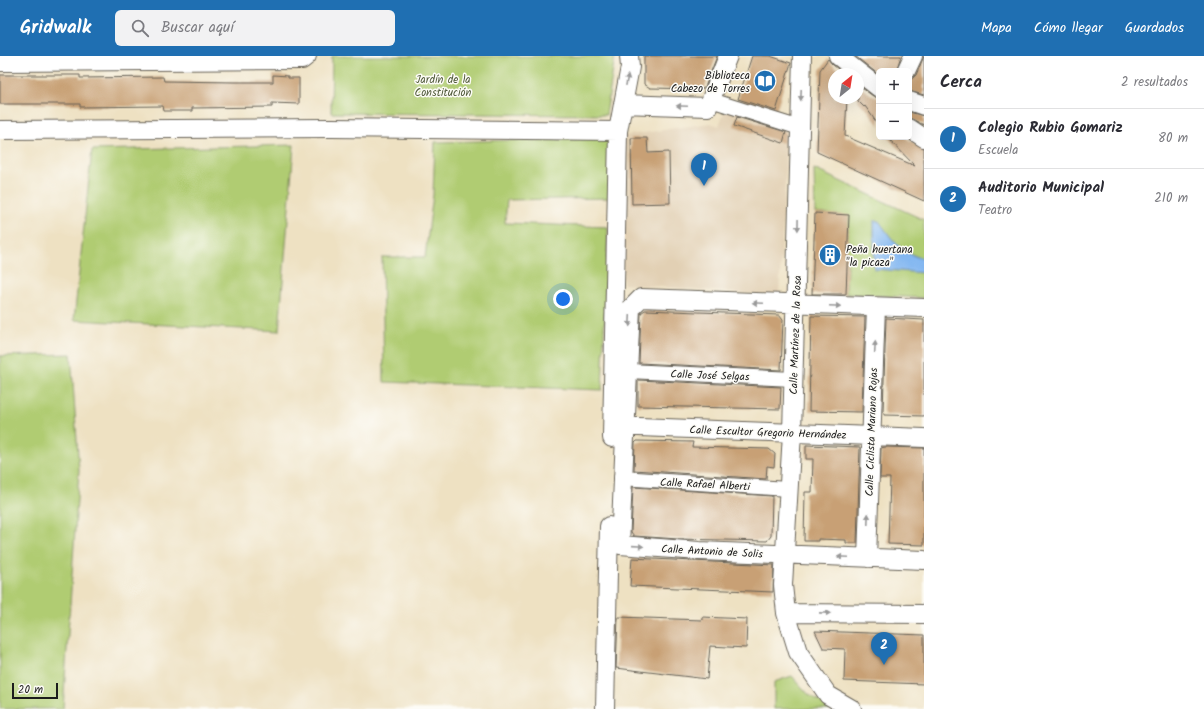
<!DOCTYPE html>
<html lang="es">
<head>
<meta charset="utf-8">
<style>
	body { margin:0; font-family:Kalam,sans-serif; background:#f2f2f3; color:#2b2b33 }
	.controls { position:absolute; right:12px; top:12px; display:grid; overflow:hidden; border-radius:6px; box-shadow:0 4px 16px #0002 }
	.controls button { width:36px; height:36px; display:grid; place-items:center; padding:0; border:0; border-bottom:1px solid #e1e1e2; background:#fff; color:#2b2b33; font:20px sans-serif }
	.compass { position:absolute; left:828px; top:12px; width:36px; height:36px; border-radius:50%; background:#fff; box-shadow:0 4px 16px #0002; rotate:30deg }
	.scale { position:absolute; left:12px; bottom:10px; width:46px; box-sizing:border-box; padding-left:4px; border:2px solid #1c1c1c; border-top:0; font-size:11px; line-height:14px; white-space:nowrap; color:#1c1c1c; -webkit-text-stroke:3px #fdfcf7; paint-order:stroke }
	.you { position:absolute; left:563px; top:243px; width:14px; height:14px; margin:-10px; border:3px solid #fff; border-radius:50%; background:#1a73e8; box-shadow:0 0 0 6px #1a73e833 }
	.badge { display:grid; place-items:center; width:26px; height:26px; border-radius:50%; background:#1f6fb2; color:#fff; font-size:13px; font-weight:700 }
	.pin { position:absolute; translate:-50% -33px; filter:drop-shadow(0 1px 2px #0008) }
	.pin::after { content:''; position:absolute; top:21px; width:14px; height:12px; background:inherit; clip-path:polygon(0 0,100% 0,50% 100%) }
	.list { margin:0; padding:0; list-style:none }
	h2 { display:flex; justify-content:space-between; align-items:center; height:52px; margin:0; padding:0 16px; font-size:17px }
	h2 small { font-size:13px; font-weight:400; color:#7c7c81 }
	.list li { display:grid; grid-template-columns:26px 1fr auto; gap:12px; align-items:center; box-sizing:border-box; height:60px; padding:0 16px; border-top:1px solid #e1e1e2 }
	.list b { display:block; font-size:15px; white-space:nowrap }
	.list p { margin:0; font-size:13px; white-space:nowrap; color:#7c7c81 }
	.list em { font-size:13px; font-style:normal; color:#7c7c81 }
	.icon { flex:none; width:22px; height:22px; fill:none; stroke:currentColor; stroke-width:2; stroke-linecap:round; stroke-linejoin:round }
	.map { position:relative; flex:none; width:924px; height:653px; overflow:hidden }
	header { display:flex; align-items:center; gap:24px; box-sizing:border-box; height:56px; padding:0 20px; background:#1f6fb2; color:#fff }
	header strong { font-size:19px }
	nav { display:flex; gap:22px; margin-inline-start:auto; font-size:14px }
	.search { width:280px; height:36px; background:#f2f2f3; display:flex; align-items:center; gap:10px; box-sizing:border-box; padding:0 14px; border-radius:6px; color:#7c7c81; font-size:15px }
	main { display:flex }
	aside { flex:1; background:#fff }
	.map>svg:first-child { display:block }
	.built { fill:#e2d0b4 }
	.green { fill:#b0cc72; stroke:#667447 }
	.water { fill:#83b7f1; stroke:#506a86 }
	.building { fill:#c8a074 }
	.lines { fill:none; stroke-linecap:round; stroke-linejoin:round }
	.pedestrian-casing { stroke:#666156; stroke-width:16 }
	.minor-casing { stroke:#666156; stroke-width:20 }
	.pedestrian { stroke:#fff; stroke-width:14 }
	.minor { stroke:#fff; stroke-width:18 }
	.oneway { fill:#999 }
	.labels { text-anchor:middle; stroke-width:3; stroke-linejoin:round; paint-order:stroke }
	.poi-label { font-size:11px; fill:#1c1c1c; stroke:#fdfcf7; text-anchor:end }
	.park-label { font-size:11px; fill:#505a3a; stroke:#fdfcf7 }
	.street-label { font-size:11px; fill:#1c1c1c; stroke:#fdfcf7 }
</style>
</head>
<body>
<header>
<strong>Gridwalk</strong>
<div class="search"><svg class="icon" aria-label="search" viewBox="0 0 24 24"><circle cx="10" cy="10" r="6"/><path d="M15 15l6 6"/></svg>Buscar aquí</div>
<nav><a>Mapa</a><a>Cómo llegar</a><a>Guardados</a></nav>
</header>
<main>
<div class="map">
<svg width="924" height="653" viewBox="0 0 924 653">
	<rect width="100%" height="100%" fill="#fdfcf7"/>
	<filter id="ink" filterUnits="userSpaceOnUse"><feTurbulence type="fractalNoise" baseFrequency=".025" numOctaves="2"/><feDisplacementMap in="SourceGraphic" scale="8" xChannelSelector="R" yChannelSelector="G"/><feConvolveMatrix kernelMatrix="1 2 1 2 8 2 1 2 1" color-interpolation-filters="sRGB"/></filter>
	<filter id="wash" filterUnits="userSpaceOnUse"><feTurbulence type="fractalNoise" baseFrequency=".012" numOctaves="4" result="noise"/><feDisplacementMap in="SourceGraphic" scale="16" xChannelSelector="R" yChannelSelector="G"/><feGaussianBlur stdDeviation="0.9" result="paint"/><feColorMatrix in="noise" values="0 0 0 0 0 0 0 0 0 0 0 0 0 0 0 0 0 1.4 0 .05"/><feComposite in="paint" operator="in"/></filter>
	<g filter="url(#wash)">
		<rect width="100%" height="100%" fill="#eee1c2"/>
		<path class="built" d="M726 51 788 75 779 240 623 228 624 80 710 67 719 70Z"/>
		<path class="green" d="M332 0H615L606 59 331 57Z
			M609 82 611 142 507 144 505 167 608 171 602 334 384 326 382 201H425L433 139 435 86Z
			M294 89 279 275 74 264 92 94Z
			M814 113 924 164V242L846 238 849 160 815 157Z
			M71 298 79 414 63 653H0V300Z
			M792 620 809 639 833 653H774V626Z"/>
		<path class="water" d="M874 165H879C893 185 900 196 924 203V217L874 213Z"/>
		<g id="blocks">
			<path class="building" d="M644 0H717L705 31 702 33 650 32 644 28Z
				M752 0H770L791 7 776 55 738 43Z
				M855 0H901L896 15H879V19Z
				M924 0V39L909 35V25L916 19Z
				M828 3 832 8 844 18H834V42H847L845 80 915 110 887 81H904L924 92V145L817 96 820 14Z
				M0 19H80V22L163 21 164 25 234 26H273V19L288 20V22H299V48L272 47V51L192 52V55H164L163 50 80 51V48H0Z
				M858 29 873 40 879 42V70L865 50 864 51 858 45Z
				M909 56 924 60V69L909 62Z
				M737 61 786 76 783 87 734 70Z
				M631 82H647L648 97 669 96 670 147 632 148Z
				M815 157 849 159 846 238H812Z
				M645 254 779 259 783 264 781 314 639 307 641 257Z
				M811 260 865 261 862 356 809 355Z
				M886 262 924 264V360L884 359V356H883Z
				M638 324 781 331 780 353 638 350Z
				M637 385 693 386 692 391 769 393 775 398 774 411 767 410 766 423 634 414 635 387Z
				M806 389 860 391 857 487H846V484L818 483V485H804L805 436H812L813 403H806Z
				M885 391 924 392V489L888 488 890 422H880L881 392Z
				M633 431 772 440 771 480 767 485 678 483 634 480 631 476Z
				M632 502 774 509 773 536 630 530Z
				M618 561 702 564V561L747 563 746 592 710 590 707 623 616 612Z
				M815 575 924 579V628L844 625 845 593 823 592Z"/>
		</g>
	</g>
	<g filter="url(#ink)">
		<use href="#blocks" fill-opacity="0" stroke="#666156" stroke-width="1"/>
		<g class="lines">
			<g class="pedestrian-casing">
				<path id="pedestrian" d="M711 44 800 72
					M628 315 793 323
					M621 422 788 433"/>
			</g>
			<g class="minor-casing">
				<path id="minor" d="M802 0 792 377 783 529 786 557 798 596 828 639 852 653
					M838 0 879 32
					M0 6 302 4 307 0
					M906 15 913 0
					M909 45 924 50
					M623 48 708 51 728 0
					M909 72 924 82
					M0 74 331 72 618 75
					M924 252 641 242 631 252 620 489 699 495 924 504
					M613 370 924 382
					M612 382 618 75 630 11 629 0
					M867 502 876 251
					M786 557 924 558
					M605 653 609 470"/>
			</g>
			<use href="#pedestrian" class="pedestrian"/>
			<use href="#minor" class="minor"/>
		</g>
		<defs><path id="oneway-solid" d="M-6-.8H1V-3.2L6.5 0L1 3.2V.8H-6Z"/></defs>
		<g class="oneway">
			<use href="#oneway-solid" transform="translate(627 24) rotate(-79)"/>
			<use href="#oneway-solid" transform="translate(801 39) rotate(92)"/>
			<use href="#oneway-solid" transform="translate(682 50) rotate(-178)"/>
			<use href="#oneway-solid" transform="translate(798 169) rotate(91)"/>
			<use href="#oneway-solid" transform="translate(758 247) rotate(-178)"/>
			<use href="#oneway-solid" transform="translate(835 250) rotate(2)"/>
			<use href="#oneway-solid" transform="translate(630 265) rotate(93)"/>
			<use href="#oneway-solid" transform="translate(875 291) rotate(-87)"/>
			<use href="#oneway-solid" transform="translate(868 463) rotate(-88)"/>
			<use href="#oneway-solid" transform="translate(638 490) rotate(4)"/>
			<use href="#oneway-solid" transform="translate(843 501) rotate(-178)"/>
			<use href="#oneway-solid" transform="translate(825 557) rotate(1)"/>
		</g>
	</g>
	<defs>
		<g id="library-disc" transform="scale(1.15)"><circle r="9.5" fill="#1f6fb2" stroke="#fdfcf7"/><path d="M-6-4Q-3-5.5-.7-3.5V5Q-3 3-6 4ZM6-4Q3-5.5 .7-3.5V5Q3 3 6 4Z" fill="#fff"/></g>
		<g id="building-disc" transform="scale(1.15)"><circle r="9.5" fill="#1f6fb2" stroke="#fdfcf7"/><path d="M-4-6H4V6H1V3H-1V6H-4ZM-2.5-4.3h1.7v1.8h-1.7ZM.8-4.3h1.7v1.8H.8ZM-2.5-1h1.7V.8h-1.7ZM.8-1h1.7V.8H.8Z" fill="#fff"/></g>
	</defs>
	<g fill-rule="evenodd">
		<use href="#library-disc" x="765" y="25"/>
		<use href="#building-disc" x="830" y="199"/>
	</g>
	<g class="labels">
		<g class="poi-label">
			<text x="750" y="23">Biblioteca<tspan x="750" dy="13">Cabezo de Torres</tspan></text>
			<text x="846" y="197" text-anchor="start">Peña huertana<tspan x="846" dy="13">"la picaza"</tspan></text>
		</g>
		<g class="park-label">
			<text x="443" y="27">Jardín de la<tspan x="443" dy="13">Constitución</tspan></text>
		</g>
		<g class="street-label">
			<text transform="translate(795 279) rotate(-88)" y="4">Calle Martínez de la Rosa</text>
			<text transform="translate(710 319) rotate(2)" y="4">Calle José Selgas</text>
			<text transform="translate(768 376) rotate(2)" y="4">Calle Escultor Gregorio Hernández</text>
			<text transform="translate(871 376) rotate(-88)" y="4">Calle Ciclista Mariano Rojas</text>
			<text transform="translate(705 428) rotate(3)" y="4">Calle Rafael Alberti</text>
			<text transform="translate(712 495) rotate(3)" y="4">Calle Antonio de Solis</text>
		</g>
	</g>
</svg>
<div class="controls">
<button>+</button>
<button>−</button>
</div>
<svg class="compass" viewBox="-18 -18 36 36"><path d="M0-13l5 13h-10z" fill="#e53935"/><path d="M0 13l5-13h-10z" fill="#7c7c81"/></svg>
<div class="scale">20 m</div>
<div class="you"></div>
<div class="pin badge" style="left:704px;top:130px">1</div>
<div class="pin badge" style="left:884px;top:609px">2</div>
</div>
<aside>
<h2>Cerca<small>2 resultados</small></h2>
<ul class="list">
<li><span class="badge">1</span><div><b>Colegio Rubio Gomariz</b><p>Escuela</p></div><em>80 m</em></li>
<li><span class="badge">2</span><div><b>Auditorio Municipal</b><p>Teatro</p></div><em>210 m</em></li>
</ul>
</aside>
</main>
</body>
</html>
